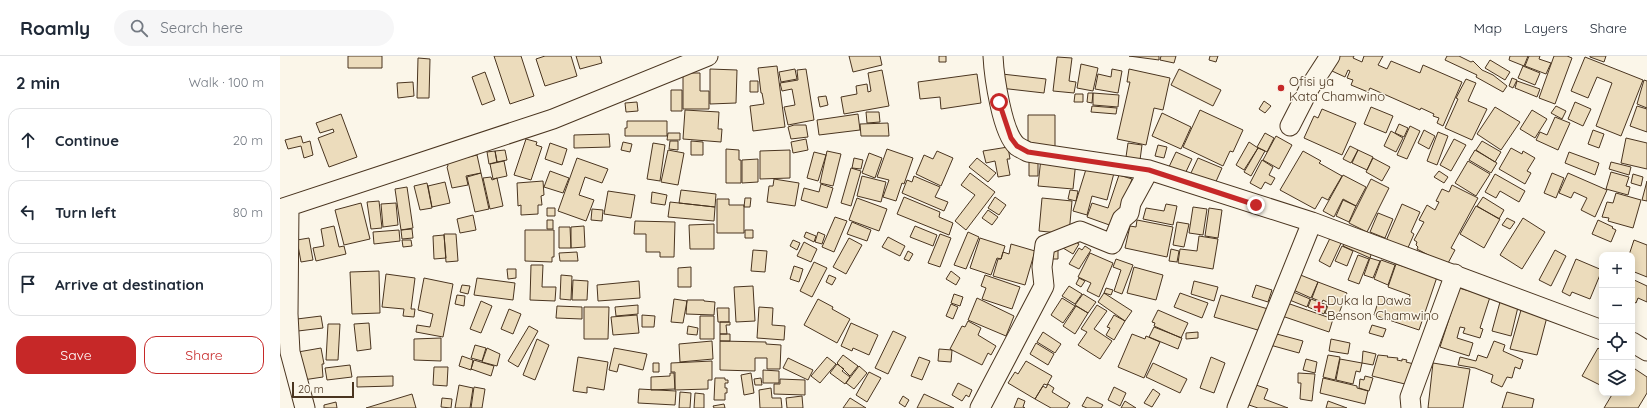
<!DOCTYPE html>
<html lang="en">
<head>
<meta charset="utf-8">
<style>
	body { margin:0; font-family:Quicksand,sans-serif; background:#f6f6f7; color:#1f2937 }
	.controls { position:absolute; right:12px; bottom:12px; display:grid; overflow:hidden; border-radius:8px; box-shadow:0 2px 10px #0003 }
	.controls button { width:36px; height:36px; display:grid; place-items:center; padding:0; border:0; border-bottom:1px solid #e0e1e3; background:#fff; color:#1f2937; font:20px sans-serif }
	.scale { position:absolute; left:12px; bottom:10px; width:62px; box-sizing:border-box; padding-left:4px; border:2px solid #4a3520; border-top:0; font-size:11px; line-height:14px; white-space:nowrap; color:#4a3520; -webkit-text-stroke:3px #fbf6e9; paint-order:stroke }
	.stop { position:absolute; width:12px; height:12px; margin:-9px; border:3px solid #c62828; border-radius:50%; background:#fff }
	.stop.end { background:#c62828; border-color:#fff; box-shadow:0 1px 4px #0008 }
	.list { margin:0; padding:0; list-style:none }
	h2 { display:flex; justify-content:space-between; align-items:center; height:52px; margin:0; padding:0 16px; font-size:17px }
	h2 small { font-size:13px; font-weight:400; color:#747a83 }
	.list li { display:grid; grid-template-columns:26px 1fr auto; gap:12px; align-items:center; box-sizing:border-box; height:64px; margin:0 8px 8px; padding:0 8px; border:1px solid #e0e1e3; border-radius:12px }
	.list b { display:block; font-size:15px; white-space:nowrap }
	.list em { font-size:13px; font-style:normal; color:#747a83 }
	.actions { display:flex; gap:8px; padding:12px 16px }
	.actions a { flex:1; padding:9px 0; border:1px solid #c62828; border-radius:12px; text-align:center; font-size:14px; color:#c62828 }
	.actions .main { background:#c62828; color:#fff }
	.icon { flex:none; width:22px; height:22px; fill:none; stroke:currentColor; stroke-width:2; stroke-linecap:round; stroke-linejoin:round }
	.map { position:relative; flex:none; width:1367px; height:352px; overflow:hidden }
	header { display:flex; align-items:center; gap:24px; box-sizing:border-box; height:56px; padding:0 20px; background:#fff; border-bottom:1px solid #e0e1e3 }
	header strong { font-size:19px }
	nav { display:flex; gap:22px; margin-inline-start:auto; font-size:14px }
	.search { width:280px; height:36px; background:#f6f6f7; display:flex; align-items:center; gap:10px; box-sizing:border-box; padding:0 14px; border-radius:22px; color:#747a83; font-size:15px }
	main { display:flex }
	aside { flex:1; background:#fff }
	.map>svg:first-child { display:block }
	.building { fill:#ecdcbc; stroke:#4a3520 }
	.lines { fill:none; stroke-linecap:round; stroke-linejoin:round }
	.street-casing { stroke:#4a3520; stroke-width:21 }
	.street { stroke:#fbf6e9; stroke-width:19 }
	.route { stroke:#c62828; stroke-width:5 }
	.poi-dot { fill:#c62828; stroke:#fbf6e9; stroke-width:1.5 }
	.labels { text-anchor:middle; stroke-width:3; stroke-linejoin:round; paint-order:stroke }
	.poi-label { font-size:13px; fill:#4a3520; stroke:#fbf6e9; text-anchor:start }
</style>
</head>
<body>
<header>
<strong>Roamly</strong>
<div class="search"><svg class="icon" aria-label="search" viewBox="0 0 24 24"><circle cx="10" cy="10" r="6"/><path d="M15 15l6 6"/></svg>Search here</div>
<nav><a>Map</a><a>Layers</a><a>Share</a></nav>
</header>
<main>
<aside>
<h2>2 min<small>Walk · 100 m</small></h2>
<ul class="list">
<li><svg class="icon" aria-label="ahead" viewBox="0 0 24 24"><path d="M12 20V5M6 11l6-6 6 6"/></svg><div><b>Continue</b></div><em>20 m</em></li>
<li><svg class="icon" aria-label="left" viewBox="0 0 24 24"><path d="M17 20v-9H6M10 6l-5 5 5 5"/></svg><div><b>Turn left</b></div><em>80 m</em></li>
<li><svg class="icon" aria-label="arrive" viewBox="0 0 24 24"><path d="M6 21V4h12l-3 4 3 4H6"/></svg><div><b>Arrive at destination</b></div></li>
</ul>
<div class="actions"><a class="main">Save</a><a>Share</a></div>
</aside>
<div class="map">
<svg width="1367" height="352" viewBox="0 0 1367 352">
	<rect width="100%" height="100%" fill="#fbf6e9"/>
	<path class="building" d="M68 0H102V12H68Z
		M214 0H241L254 40 230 48Z
		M265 0H291L297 20 265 30 256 3Z
		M296 0H320L322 7 300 13Z
		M569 0H600L602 9 573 16Z
		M659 0H666V6H659Z
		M849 0H879V4Z
		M881 0H896L894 7 880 4Z
		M930 0H938L936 6 929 4Z
		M1059 0H1074L1073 2 1082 6 1084 0H1103L1098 9 1107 13 1111 5 1140 17 1143 9 1182 26 1163 70 1157 67 1159 62 1153 60 1154 58 1141 52 1140 54 1090 32 1088 36 1071 29 1073 24 1067 22 1070 15 1068 14 1065 21 1052 15Z
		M1167 0H1179L1191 6 1193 5 1202 14 1213 19 1227 30 1223 36 1196 21 1197 19 1165 4Z
		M1230 0H1248L1244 10 1229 4Z
		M1249 0H1260L1259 3 1271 7 1266 18 1245 10Z
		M1274 0H1287L1292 2 1275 48 1259 42Z
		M1310 0H1326L1324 6 1310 1Z
		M777 1 792 2 789 25 796 26 794 37 773 35Z
		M1305 1 1363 24 1341 80 1316 70 1332 27 1317 21 1308 42 1291 35Z
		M138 2 150 3 149 42H137Z
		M1210 4 1230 16 1225 24 1205 12Z
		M801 8 818 12 813 35 797 32Z
		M497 10 505 71 473 75 470 50 484 48 482 37H481L478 12Z
		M1243 10 1260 17 1255 29 1238 22Z
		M430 13 457 14 456 47 430 48Z
		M515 13 517 23 501 26 499 16Z
		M526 13 534 64 508 69 504 51 515 49 512 33 502 35 500 27 518 24 517 14Z
		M832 13 842 15 838 37 815 33 818 18 831 21Z
		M849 13 890 22 883 54 874 52 866 89 837 83 850 26H847Z
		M899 13 941 34 933 50 891 29Z
		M602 14 609 50 564 58 561 41 577 38 576 30 587 28 588 36 591 35 588 17Z
		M205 16 215 44 202 49 192 21Z
		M403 17H420V35H429V53H403Z
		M697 18 701 47 661 53 660 41 640 43 638 26Z
		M722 18 766 23 764 37 720 32Z
		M1232 22 1237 24 1233 32 1229 30Z
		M1186 23 1196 27 1188 45 1207 53 1192 84 1165 72 1178 43 1176 42Z
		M1364 24 1367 25V52L1357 48Z
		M470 25H478V36H470Z
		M1237 25 1260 33 1257 41 1235 32Z
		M133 26 134 40 118 42 117 27Z
		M391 34H402V55H391Z
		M808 37H813L812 47 807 46Z
		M813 37 839 39 838 51 813 49Z
		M795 38H803V46H794Z
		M546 40 548 49 540 51 538 41Z
		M984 45 991 50 985 57 979 53Z
		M357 46 358 55 346 56 345 47Z
		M1295 46 1311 53 1303 70 1288 63Z
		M812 50 837 52 836 58 811 56Z
		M1276 50 1286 55 1282 63 1271 57Z
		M1357 50 1367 53V76L1350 70Z
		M1091 51 1113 60 1106 77 1084 68Z
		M1215 51 1240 66 1221 94 1197 78Z
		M1042 53 1076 67 1062 99 1024 82 1034 60 1038 62Z
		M405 54 439 56 438 73H442L441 86 403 83Z
		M920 54 963 74 953 96 950 95 943 110 903 91Z
		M1252 54 1267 63 1255 82 1240 73Z
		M586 56H599L600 66 587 67Z
		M882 57 911 71 901 93 872 80Z
		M61 58 77 101 49 111 38 82 54 76 53 73 40 77 36 67Z
		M578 58 580 74 539 79 537 64Z
		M748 59H775V94L748 89Z
		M1275 61 1290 67 1278 94 1256 84 1260 76 1267 79Z
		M347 65H387V80H345V72H347Z
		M608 67 609 80H581L580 68Z
		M1119 68 1128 72 1124 81 1115 77Z
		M514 69H526L528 81 511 83 508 71Z
		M1130 70 1140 75 1127 103 1117 99Z
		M1144 74 1155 80 1149 93 1138 87Z
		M1313 74 1324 78 1319 92 1308 88Z
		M1111 75 1123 82 1116 96 1104 90Z
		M1158 76 1168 80 1157 109 1147 105Z
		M388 77H400V84H387Z
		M985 77 994 82 987 96 977 91Z
		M329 78 330 91 294 92V79Z
		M21 80 23 87 30 85 33 99 24 102 21 90 8 93 5 84Z
		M996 80 1012 89 999 113 983 104Z
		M1346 82 1367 87V113L1341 107Z
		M246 83 257 86 256 89 262 91 251 124 234 119Z
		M526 83 528 94 513 97 511 86Z
		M1174 83 1186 89 1171 115 1160 109Z
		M390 85H398V94L389 93Z
		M411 85 423 86V99H411Z
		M1202 85 1221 96 1215 106 1196 94Z
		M343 86 352 88 350 96 341 94Z
		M969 86 978 92 964 114 956 109Z
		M270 87 287 93 282 109 265 103Z
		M373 87 385 89 380 125 367 123Z
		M848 87 862 89 860 104 846 101Z
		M878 89 887 91 884 102 875 100Z
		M1070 90 1078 94 1071 107 1063 103Z
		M728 91 730 103H727L730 119 718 121 715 105 706 107 703 95Z
		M978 92 985 95 971 120 964 116Z
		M1231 92 1242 98 1243 95 1255 102 1247 115 1251 117 1245 128 1219 113Z
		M446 93 459 94V104H461V127H446Z
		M607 93 633 102 624 128 622 127 616 145 603 141 609 124 597 121Z
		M225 94 227 104 217 106 215 95Z
		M388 94 404 97 398 129 381 126Z
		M510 94V122L480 123V95Z
		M1078 94 1093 101 1087 114 1072 107Z
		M1195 94 1217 107 1211 117 1189 104Z
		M215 95 217 106 209 108 207 96Z
		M547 95 561 98 553 130 540 127Z
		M657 95 673 102 661 130 636 118 644 99 653 103Z
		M1023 95 1041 105 1039 107 1062 120 1048 144 1042 141 1035 153 1000 134Z
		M534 96 546 99 538 125 527 122Z
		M896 96 912 103 904 120 888 113Z
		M1289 96 1319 107 1315 119 1285 107Z
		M589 97 602 102 595 122 582 117Z
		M197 99 201 117 186 120 188 129 172 132 167 111 168 110 167 106Z
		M297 102 328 113 322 127 305 121 299 139 314 144 306 165 278 155Z
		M574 102 583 104 581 113 572 112Z
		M697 102 716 117 708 126 689 111Z
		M749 102H758V120H749Z
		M761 102 796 105 793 133 758 130Z
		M918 102 942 112 934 130 910 119Z
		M1093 102 1110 111 1102 125 1086 116Z
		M478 103V126L462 127V104Z
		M982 104 993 111 989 119 995 122 991 129 985 126 981 133 970 127Z
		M224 105 227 120 213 123 210 108Z
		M1188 105 1210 118 1196 140 1175 127Z
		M1331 106 1351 111 1349 119 1329 113Z
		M807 110 834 117 827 144 812 140 807 159 793 155Z
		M571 112 581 115 571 150 561 147Z
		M270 115 289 122 283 137 264 131Z
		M1159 115 1168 121 1164 127 1154 121Z
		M1331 116 1349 121 1346 130 1350 131 1348 139 1326 133Z
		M201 117 209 153 195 156 187 121Z
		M690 117 715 136 686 174 675 165 695 139 681 129Z
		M1272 117 1284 122 1276 142 1264 137Z
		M1288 117 1327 134 1315 161 1301 154 1307 142 1294 136 1291 142 1279 137Z
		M1215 118 1245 135 1239 146 1220 135 1216 142 1205 136Z
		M1353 118 1363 121 1361 130 1351 127Z
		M839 119 852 123 835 171 807 161 812 147 828 152Z
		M1063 119 1086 131 1076 150 1063 143 1054 161 1043 155Z
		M582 120 606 126 601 146 577 140Z
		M634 120 660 131 655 141 668 146 664 155 622 137 627 124 632 126Z
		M211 121 212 124 217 122 223 150 210 153 203 122Z
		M494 123 519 127 515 150 487 146 489 130H493Z
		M1091 123 1109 132 1087 176 1069 167Z
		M263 125 264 139 261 140 262 149H258V158L241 159V149L238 150 237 127Z
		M1367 125V145L1362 144Z
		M165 126 170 147 152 151 148 130Z
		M147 127 152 152 140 154 134 130Z
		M541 128 553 132 547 152 521 144 524 132 539 136Z
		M1172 129 1198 142 1171 192 1175 194 1167 209 1137 193 1138 191 1136 189 1137 186 1134 184 1144 166 1139 164 1147 149 1155 154 1159 146 1156 145 1162 133 1169 136Z
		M127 131 133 172 121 174 115 133Z
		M401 134 436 138 435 151 399 147Z
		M790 134 798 135 796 145 788 143Z
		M328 135 355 139 351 162 324 158Z
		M372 136 387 139 385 149 371 147Z
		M1336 137 1361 144 1353 172 1328 165 1329 162 1322 161 1327 146 1333 147Z
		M624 141 660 156 659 161 673 167 669 179 617 158Z
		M715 141 726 149 719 159 708 152Z
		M1203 141 1224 154 1219 163 1197 150Z
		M465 142H471L470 151H464Z
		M577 142 607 153 599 175 569 164Z
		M762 142 792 145 789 178 759 175Z
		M437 143H449V149H464V177H437Z
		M1063 144 1076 150 1069 166 1056 160Z
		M99 145 102 172 91 173 87 146Z
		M390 146 435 151 434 165 388 161Z
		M81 147 90 183 64 189 55 154Z
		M116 147 118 169 103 171 101 148Z
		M886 148 897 150 893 169 863 163 866 152 884 155Z
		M1122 148 1140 156 1131 176 1134 178 1127 194 1106 185Z
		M1196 150 1220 163 1204 192 1180 178Z
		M913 151 927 153 923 179 909 177Z
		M267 152H275V160H267Z
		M929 152 942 154 938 182 925 180Z
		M312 153 323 154 322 165 311 164Z
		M708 154 718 161 712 169 702 162Z
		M1098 157 1113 163 1105 182 1090 176Z
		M193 159 196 174 180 177 177 163Z
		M555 161 567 165 554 196 542 191Z
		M1227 162 1235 166 1230 173 1222 169Z
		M1243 162 1265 176 1242 213 1220 199Z
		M267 164H273V173H267Z
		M857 164 893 171 887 201 845 192 850 170 856 171Z
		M1318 164 1333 171 1332 172 1336 174 1331 186 1312 178Z
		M355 165 395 166 394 201H380V196H366V178H354Z
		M572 166 591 174 587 185 567 178Z
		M897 166 909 168 904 191 893 189Z
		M434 168V193H410L409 169Z
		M54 170 59 191 64 190 66 198 36 205 33 192 44 190 41 173Z
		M304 170 305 191 291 192V171Z
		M635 170 657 179 653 190 630 181Z
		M279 171H290L291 192H279Z
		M132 173 133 182 122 183 121 174Z
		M119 174 120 185 94 188 93 176Z
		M245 174H274V201H272V206L245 205Z
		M465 174H473V182H465Z
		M526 176 536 180 534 186 524 181Z
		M538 176 545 179 542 188 535 186Z
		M688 176 699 181 686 213 674 209Z
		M164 178H176L178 205 166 206Z
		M660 178 671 182 660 211 648 207Z
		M1052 178 1063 183 1050 211 1039 205Z
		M164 179 166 202 154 203 153 180Z
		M919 180 938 183 933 213 898 207 900 193 917 195Z
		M608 181 625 190 620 200 602 191Z
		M29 182 33 204 21 206 17 184Z
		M569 182 582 189 566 218 553 211Z
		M700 182 725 190 721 203 717 202 711 219 690 212Z
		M789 182 799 188 793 198 783 192Z
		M122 184H131L132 190 123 191Z
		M513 184 520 187 517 194 510 190Z
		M1066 184 1092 196 1090 202 1063 190Z
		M1354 184 1367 189V221L1352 215V199H1349Z
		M524 186 537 193 531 206 517 200Z
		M731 188 755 195 745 229 713 220 718 203H721L723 196 729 198Z
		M805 190 811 194 799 213 789 208 799 192 802 194Z
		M1062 190 1073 195 1067 210 1055 205Z
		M768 191H778V203H768Z
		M891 193 899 195 897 206 889 205Z
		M473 194 487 195 485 216 471 215Z
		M1275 194 1286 200 1271 230 1259 224Z
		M628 195 633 198 629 205 624 203Z
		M297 196 298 205H280L279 197Z
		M810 197 833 207 819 241 807 235 811 227 798 221Z
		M1078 199 1089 203 1079 228 1068 224Z
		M1090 202 1100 205 1093 222 1084 219Z
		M836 203 853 209 842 238 834 235 841 214 833 211Z
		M1296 203 1322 214 1310 243 1292 236 1290 240 1282 236Z
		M1101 204 1115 209 1108 229 1094 223Z
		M534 206 547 212 532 241 520 235Z
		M1116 208 1157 221 1139 274 1094 259 1100 240 1127 249 1130 239 1108 231Z
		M251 209H263L262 231H276L275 245 250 244Z
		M514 210 523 213 519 226 510 223Z
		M411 211V231H398V212Z
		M854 211 883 219 876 244 847 237Z
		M227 213H236V222L228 223Z
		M99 215 100 257 72 258 70 216Z
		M671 215 680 222 676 229 666 223Z
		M106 218 135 222 131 253H135L134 261 123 260 124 253 102 251Z
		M1018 218 1038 226 1031 242 1011 233Z
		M281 219 292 220 291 244 280 243Z
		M549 219 556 222 552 229 546 226Z
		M705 219 740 231 732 253 702 243 706 232 701 230Z
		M144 222 173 228 163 281 136 276 137 269 150 271 153 258 138 254Z
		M197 222 235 227 233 244 194 239Z
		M799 222 805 225 801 231 796 228Z
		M1352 223 1367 230V246L1358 242 1356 247 1352 245Z
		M293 224 308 225 307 244H292Z
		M359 225 360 242 318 245 317 229Z
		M914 225 938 231 934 245 911 238Z
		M1038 226 1067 237 1057 262 1045 257 1049 247 1043 244 1042 246 1032 242Z
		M182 229 190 230 188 238 180 236Z
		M976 229 992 234 988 246 972 241Z
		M473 230 475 265 456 266 454 231Z
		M789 230 802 238 795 248 782 240Z
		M826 232 833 234 831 239 824 237Z
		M1179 232 1210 241 1200 272 1203 273 1200 282 1183 277 1185 272 1180 271 1177 282 1193 287 1189 300 1160 291Z
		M1011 235 1030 243 1027 251 1007 243Z
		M824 237 852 255 845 265 818 246Z
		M900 237 928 247 922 262 894 251Z
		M674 238 683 241 680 250 671 247Z
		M803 238 816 246 808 257 795 249Z
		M177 239 185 240 184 250 175 248Z
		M941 239 988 253 981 275 934 261Z
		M697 242 734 260 726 280 688 264Z
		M782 242 795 250 783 267 771 259Z
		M394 243 407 245 403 267 391 266Z
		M538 243 553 251 552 253 570 263 557 287 524 269Z
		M1031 243 1047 249 1044 258 1028 251Z
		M407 244H424V245L435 246 434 259 406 258Z
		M201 245 212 250 201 277 190 273Z
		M1220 246 1238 251 1231 280 1212 275Z
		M1007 247 1053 263 1049 276 1002 260Z
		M671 248 678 251 673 263 666 260Z
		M358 249V258L336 260 335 251Z
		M817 249 827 255 814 273 832 285 820 303 798 289 807 276 801 273Z
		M277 250 302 251V263L276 262Z
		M796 250 808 257 795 278 783 270Z
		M304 251H329L328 283H304Z
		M479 251 493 252 492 269 505 270 504 284 477 282Z
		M437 252H449V266H438Z
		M229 253 241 258 233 278 221 273Z
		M878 254 908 267 901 282 874 270 875 267 872 266Z
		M1241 254 1267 261 1257 299 1230 293Z
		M357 259 359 277 333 279 331 261Z
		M362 259 375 260 374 271H362Z
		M834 259 845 265 834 284 826 279 830 272 827 271Z
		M41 260 43 272 18 275 17 263Z
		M420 260H434V283H420Z
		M688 265 701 272 698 279 716 290 711 299 708 297 702 309 670 293 682 270 685 271Z
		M440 266H450V269H446L447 278H440Z
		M89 267 91 293 77 295 74 268Z
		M571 267 598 279 589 299 573 292 572 295 561 290Z
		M48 268H60L58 304H46Z
		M1092 269 1106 273 1103 281 1089 277Z
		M249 270 258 275 238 311 228 305Z
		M408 270 418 272 417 279 407 278Z
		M874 271 902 282 898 293 869 281Z
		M613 275 626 281 608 318 595 312Z
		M763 276 781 288 775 297 757 286Z
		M918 276V282L906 283V277Z
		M993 277 1023 285 1019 297 990 289Z
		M440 278H450V285H440Z
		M852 278 865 283 866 280 880 286 864 322 838 311Z
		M161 282V305L134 304V283Z
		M257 283 269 289 255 324 243 319Z
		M1051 283 1070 287 1068 298 1049 295Z
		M432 285 433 303 400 306 399 288Z
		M440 285 486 286V288L501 289 500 313H487V302H475V315L440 314Z
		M1214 285 1225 289 1223 295 1243 304 1240 313 1235 311 1232 322 1227 321 1222 331 1211 326 1213 319 1195 312 1178 309 1180 301 1196 305 1198 299 1207 302Z
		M756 287 774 298 768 309 750 298Z
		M195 289 206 292 202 305 191 302Z
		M41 292 44 308H42L43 321 23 324 18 296Z
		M207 292 220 298 217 310 202 306Z
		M334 292 367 298 363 314 339 308 337 316 329 314Z
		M1318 292 1322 295V330L1302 320Z
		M659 293 672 294 671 306 658 305Z
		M1083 295 1096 298 1093 309 1082 307Z
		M563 299 578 310 570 320 557 307Z
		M1048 299 1060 301 1055 324 1043 321Z
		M1098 299 1108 300 1107 301 1118 302 1117 304 1122 305V303L1127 304 1126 306 1134 308 1129 329 1092 320Z
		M182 300 193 304 191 314 179 310Z
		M298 301 328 306 324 334 307 331V337L293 335Z
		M547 301 556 308 540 327 531 320Z
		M639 301 650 305 642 324 631 320Z
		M931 301 945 307 934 337 920 332Z
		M508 302 533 314 528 324 503 312Z
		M1026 303 1037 306 1035 317 1023 314Z
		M1060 303 1082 307 1080 316 1076 315 1073 328 1056 324Z
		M194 304 214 310 211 320 191 313Z
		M432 305V324H428V333L395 334V316H391V307Z
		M746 305 772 320 767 329 764 328 755 343 728 327 735 316 738 318Z
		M373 307H379V316H373Z
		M873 307 907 323 900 337 866 321Z
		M1153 307 1190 313 1183 352H1148Z
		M557 308 564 313 562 315 570 321 565 328 550 317Z
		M70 309 72 321 47 324 45 312Z
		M579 310 587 317 574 333 566 327Z
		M154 311H168L167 330 153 329Z
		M1352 311 1367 321V337L1358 352H1324L1333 337H1352Z
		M483 314 499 315V327H483Z
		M589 316 601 322 587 346 576 339Z
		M390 317H394L395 333 371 334V321L390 320Z
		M471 317 474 337 464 339 461 319Z
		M1018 317 1035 318 1032 345 1020 343 1021 327H1018Z
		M113 320V330L77 331V321Z
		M1085 320 1093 322 1089 335 1079 332 1080 323 1084 324Z
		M435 322H445V324H448V327H445V332H447V337H445V344H434Z
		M481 322 482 329H475L474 323Z
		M1043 322 1077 330V332L1088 335 1085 348 1040 337Z
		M500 323 525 324V339L494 338V328H500Z
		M678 327 692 334 689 341 686 339 682 345 672 339Z
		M768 328 774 332 772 336 790 347 787 352H771L755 343 763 330 766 332Z
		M179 329 193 332 190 352H175Z
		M976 329 988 333 984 343 1008 352H978L969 349Z
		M194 331 205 333 202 352H191Z
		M834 331 846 337 840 350 828 344Z
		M491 332 492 342H501L502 352H480L479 334Z
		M359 333 396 335 395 349 358 347Z
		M873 333 880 338 872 351 864 347Z
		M400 336 411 337 410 352H399Z
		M1227 336 1254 343 1252 352H1222Z
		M415 337 424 338V352H414Z
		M132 338 136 352H86Z
		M644 338 674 352H637Z
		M522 340 523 352H507L506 342Z
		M623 340 629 344 625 351 619 347Z
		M807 341 823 349 821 352H807L802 350Z
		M162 342 172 343 171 352 161 351Z
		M570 342 586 352H563Z
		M738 342 745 345 743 351 745 352H734Z
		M845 345 856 352H841Z
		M1048 345 1067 352H1046Z
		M56 346 57 352H44V349Z
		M444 348 445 352H434L433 350Z"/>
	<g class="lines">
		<g class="street-casing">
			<path id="street" d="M713 0C714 20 722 77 737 90 740 92 744 94 748 96L869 114 1032 166 1322 274
				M1010 70 1030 31 1050 0
				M9 151 8 258 10 296 25 352
				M0 153 273 63 428 0
				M1352 286 1367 295
				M700 352 764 230 762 211 765 189 800 175 832 188 842 163 849 157 851 147 869 114
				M957 352 1032 166
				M1131 352 1130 341 1175 218"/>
		</g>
		<use href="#street" class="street"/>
	</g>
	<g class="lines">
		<path class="route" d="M719 46 731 82 737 90 748 96 869 114 976 149"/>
	</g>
	<g class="poi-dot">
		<circle cx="1001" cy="32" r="4"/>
		<path d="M1037 245h4v4h4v4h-4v4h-4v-4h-4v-4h4z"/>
	</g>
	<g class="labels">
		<g class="poi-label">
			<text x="1009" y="30">Ofisi ya<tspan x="1009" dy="15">Kata Chamwino</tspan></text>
			<text x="1047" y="249">Duka la Dawa<tspan x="1047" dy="15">Benson Chamwino</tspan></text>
		</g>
	</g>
</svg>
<div class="controls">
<button>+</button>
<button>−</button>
<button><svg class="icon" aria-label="locate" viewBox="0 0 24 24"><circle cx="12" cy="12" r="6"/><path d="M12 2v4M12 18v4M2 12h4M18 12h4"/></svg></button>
<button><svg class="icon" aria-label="layers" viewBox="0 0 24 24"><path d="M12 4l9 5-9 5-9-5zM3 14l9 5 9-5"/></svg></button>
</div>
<div class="scale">20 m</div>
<div class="stop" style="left:719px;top:46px"></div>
<div class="stop end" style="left:976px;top:149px"></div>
</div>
</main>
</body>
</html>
